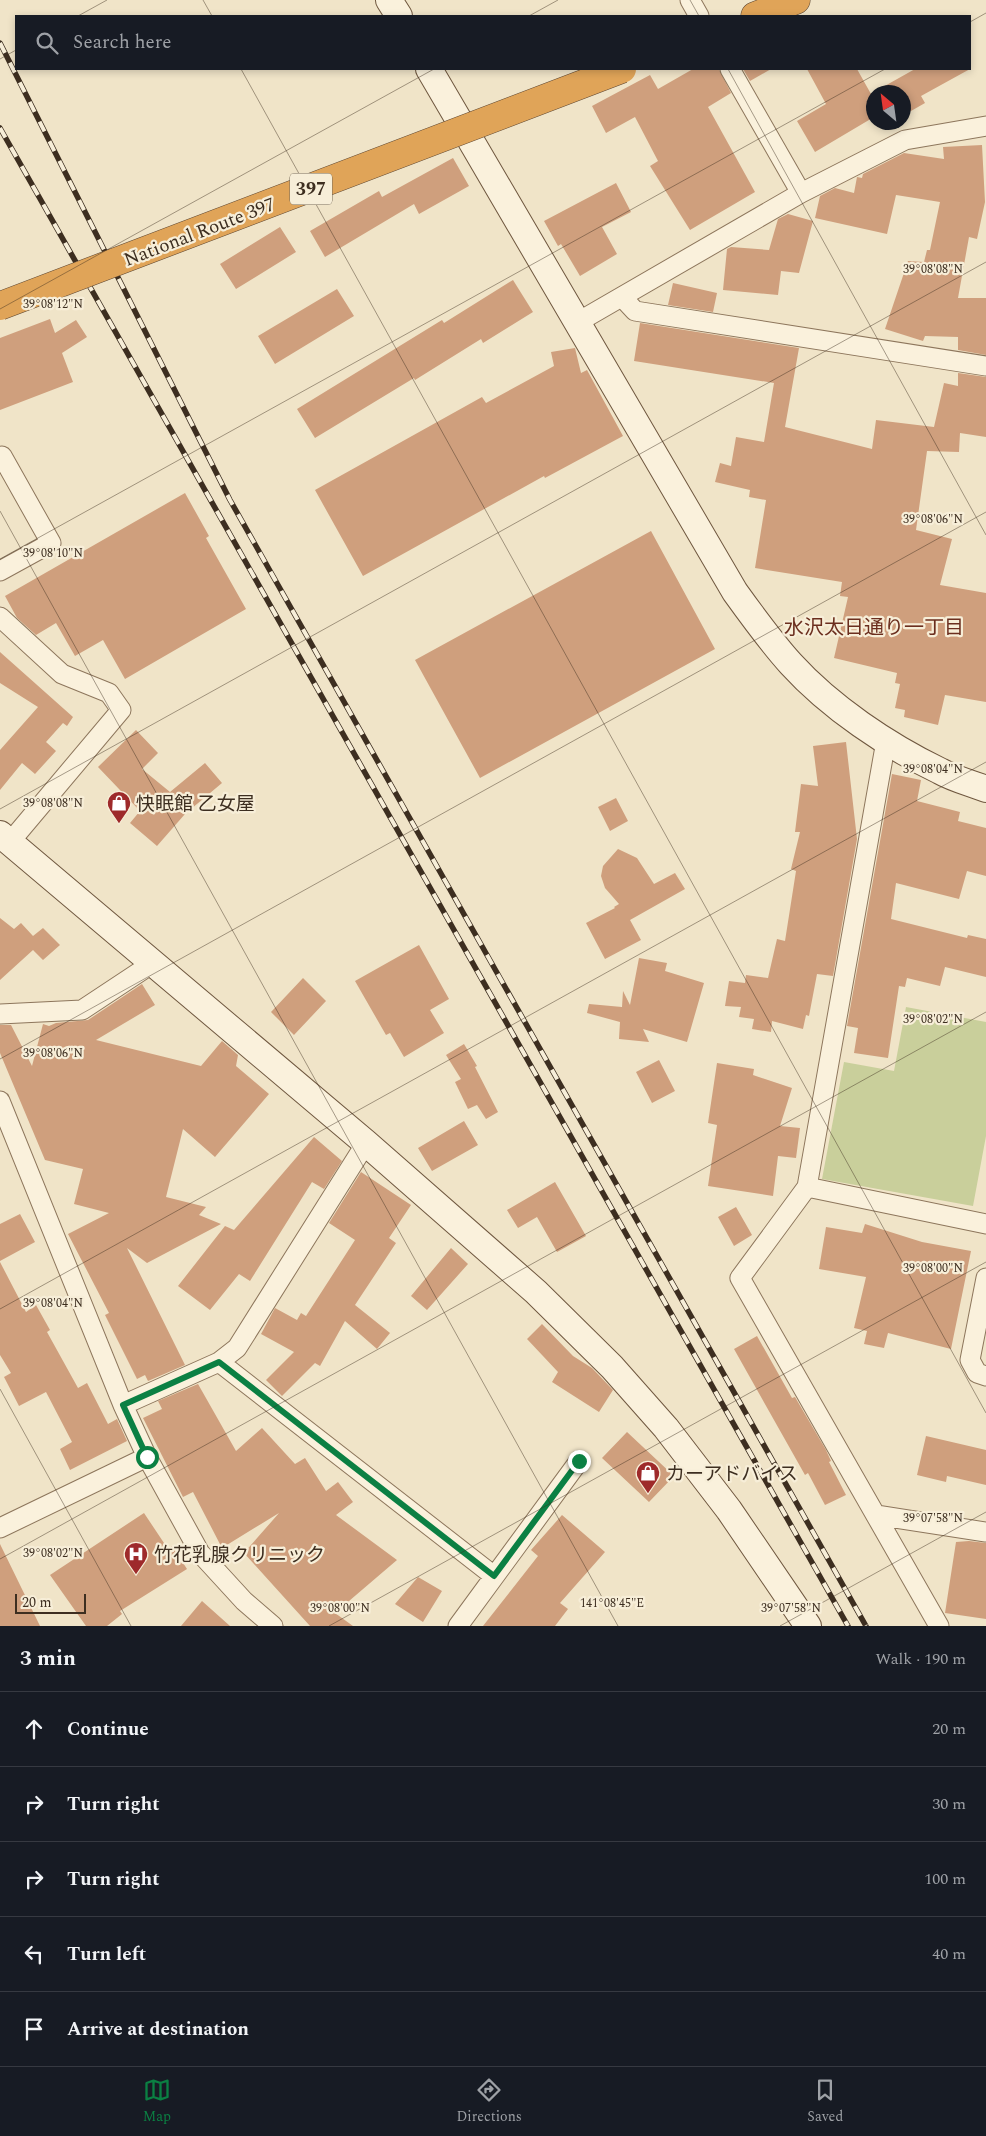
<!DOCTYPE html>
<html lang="en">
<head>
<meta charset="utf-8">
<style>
	body { margin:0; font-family:Spectral,"Noto Sans JP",serif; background:#242831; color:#f1f3f6 }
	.compass { position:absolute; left:866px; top:85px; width:45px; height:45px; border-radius:50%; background:#171b24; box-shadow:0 2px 8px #0003; rotate:331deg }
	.scale { position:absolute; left:15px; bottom:12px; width:71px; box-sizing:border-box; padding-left:5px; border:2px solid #3d2e20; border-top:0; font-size:14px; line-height:18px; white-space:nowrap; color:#3d2e20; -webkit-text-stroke:4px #f7eed8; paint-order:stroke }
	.stop { position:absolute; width:15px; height:15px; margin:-11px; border:4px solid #0b8043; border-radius:50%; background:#fff }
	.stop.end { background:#0b8043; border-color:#fff; box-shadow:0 1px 5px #0008 }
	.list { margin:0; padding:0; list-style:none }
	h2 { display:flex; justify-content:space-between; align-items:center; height:65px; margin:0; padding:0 20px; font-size:21px }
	h2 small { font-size:16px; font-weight:400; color:#9ea1a6 }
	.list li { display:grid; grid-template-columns:32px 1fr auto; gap:15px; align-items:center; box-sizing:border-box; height:75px; padding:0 20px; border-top:1px solid #363941 }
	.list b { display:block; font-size:19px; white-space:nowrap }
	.list em { font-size:16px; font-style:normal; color:#9ea1a6 }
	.icon { flex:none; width:28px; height:28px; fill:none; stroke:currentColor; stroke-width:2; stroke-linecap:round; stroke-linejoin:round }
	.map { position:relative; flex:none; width:986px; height:1626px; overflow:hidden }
	.search { position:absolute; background:#171b24; box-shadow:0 2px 8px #0003; left:15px; right:15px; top:15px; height:55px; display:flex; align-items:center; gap:12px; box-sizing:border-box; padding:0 18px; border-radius:0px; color:#9ea1a6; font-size:19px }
	.sheet { height:440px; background:#171b24 }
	nav { display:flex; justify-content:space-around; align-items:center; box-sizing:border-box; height:70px; border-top:1px solid #363941; background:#171b24; font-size:14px; color:#9ea1a6 }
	nav a { display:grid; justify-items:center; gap:2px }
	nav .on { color:#0b8043 }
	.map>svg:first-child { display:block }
	.green { fill:#c9cf9b }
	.building { fill:#cf9f7d }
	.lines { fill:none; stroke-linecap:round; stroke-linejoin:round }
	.street-casing { stroke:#8d765c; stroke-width:21 }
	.secondary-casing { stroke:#6f573f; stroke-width:28 }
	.highway-casing { stroke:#5b4430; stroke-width:29 }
	.street { stroke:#faf1dc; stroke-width:19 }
	.secondary { stroke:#faf1dc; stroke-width:26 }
	.highway { stroke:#e0a458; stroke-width:28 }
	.rail-casing { stroke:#3d2e20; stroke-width:5.5 }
	.rail { stroke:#f7eed8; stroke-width:4; stroke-dasharray:11; stroke-linecap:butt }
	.highway-bridge-casing { stroke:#5b4430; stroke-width:29; stroke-linecap:butt }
	.highway-bridge { stroke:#e0a458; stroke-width:28 }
	.route { stroke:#0b8043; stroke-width:6 }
	.ticks { fill:none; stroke:#3d2e20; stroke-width:1; stroke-opacity:0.45 }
	.labels { text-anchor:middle; stroke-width:4.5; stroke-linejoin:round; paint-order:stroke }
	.shield { fill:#f7eed8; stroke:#756857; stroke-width:1 }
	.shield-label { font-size:18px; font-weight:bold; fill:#3d2e20 }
	.street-label { font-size:19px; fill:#3d2e20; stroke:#f7eed8 }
	.poi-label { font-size:19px; fill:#3d2e20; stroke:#f7eed8; text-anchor:start }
	.neighbourhood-label { font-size:20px; fill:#6b2e1e; stroke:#f7eed8 }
	.ticks-label { font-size:12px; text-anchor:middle; fill:#3d2e20; stroke:#f7eed8; stroke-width:4.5; stroke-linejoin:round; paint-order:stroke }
</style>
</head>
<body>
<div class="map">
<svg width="986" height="1626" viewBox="0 0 986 1626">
	<rect width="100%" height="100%" fill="#f0e4c8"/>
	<path class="green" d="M906 1007 986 1022V1136L973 1206 822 1179 844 1062 894 1071Z"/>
	<path class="building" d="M693 69H719L731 93 708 107 755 192 690 230 650 166 658 161 635 117 606 133 592 106 650 75 658 89Z
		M743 69H771L750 81Z
		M807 69H857L871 94 874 93V117L815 152 797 121 826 104Z
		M915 69H970L921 96 925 103 904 115V92H874Z
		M982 145 985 202 977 239 969 237 958 298H986V355L958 350V337L925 336 923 341 885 329 908 261 924 262 927 250H930L940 202 896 195 887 234 815 218 820 196 835 188 854 193 857 177 862 178 863 174 904 153 944 159 943 147Z
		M453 158 469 186 419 214 414 204 325 257 310 231 379 191 382 197Z
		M616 183 631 212 602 227 617 254 580 276 561 244 558 246 544 221Z
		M788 214 813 221 799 273 781 271 778 295 723 290 727 249 731 247 769 250 778 219Z
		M280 227 296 252 236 289 220 264Z
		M513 280 533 312 483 343 481 339 415 380 414 378 315 438 297 409 442 320 444 323Z
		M673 283 717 293 713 312 668 305Z
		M337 289 354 316 275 364 258 336Z
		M50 319 55 333 76 320 87 337 62 353 73 382 0 410V338Z
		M640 323 799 348 785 427 872 449 876 420 934 427 944 383 958 386V373L986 377V437L960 433 959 452 927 451 916 530 952 539 940 585 986 593V702L945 695 938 725 904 717 905 710 895 708 900 684 895 683 897 673 834 658 848 597 840 596 842 582 755 568 766 500 749 497 750 490 715 482 720 463 731 466 736 437 764 442 774 383 634 361Z
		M575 348 581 373 587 370 623 436 545 478 544 476 363 576 315 490 482 397 486 403 554 366 551 352Z
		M185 493 209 536 206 538 246 609 125 679 103 640 75 656 56 623 36 635 17 618 5 596Z
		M651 531 715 649 480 778 415 660Z
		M0 652 73 717 67 726 63 723 46 742 56 751 35 774 22 763 0 790V750L38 707 0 683Z
		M136 730 158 753 142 769 170 792 205 763 222 783 185 814 157 846 130 823 140 811 98 767Z
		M846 742 857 839 833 976 817 974 809 1016 806 1015 803 1029 772 1021 771 1032 752 1029 754 1019 739 1017 741 1007 725 1006 729 981 745 983 746 975 768 978 777 939 785 941 796 871 791 869 800 832H795L801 784 818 786 813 746Z
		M892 774 921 780 917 801 960 812 958 821 986 828V876L967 871 959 899 896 883 891 919 967 938 968 935 986 939V977L945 967 940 986 907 978 905 987 899 986 888 1058 854 1053 858 1028 847 1026Z
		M616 798 628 821 610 831 598 807Z
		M618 849 637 858 654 884 675 873 685 889 630 920 641 940 605 959 586 923 615 908 614 907 619 904 605 888 601 876 603 866Z
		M0 918 14 929 21 923 33 936 43 928 60 945 43 960 33 950 0 980Z
		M419 945 449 999 430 1010 444 1033 404 1057 390 1033 386 1035 355 981Z
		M639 958 667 963 665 971 704 983 687 1042 643 1029 649 1042 619 1039 620 1022 587 1013 589 1004 622 1007 623 991 630 1005Z
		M303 978 326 1001 294 1035 271 1012Z
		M142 984 155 1005 96 1040 201 1066 222 1041 238 1055 236 1066 269 1094 215 1157 183 1129 166 1197 206 1207 199 1215 221 1224 147 1263 127 1248 185 1365 148 1381 145 1375 137 1379 105 1315 109 1313 68 1234 109 1213 74 1204 83 1169 45 1160 0 1053V1025H11L32 1066 43 1024 49 1026 56 1023 88 1020Z
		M464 1044 477 1066 475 1067 498 1112 486 1119 477 1105 468 1109 455 1082 461 1079 446 1055Z
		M659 1060 675 1091 652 1103 636 1072Z
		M717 1063 754 1069 753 1075 792 1088 780 1126 800 1128 796 1158 778 1156 773 1196 708 1186 717 1125 708 1123Z
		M464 1121 478 1145 432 1171 418 1148Z
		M314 1137 342 1161 324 1189 312 1182 250 1281 239 1274 210 1310 178 1286 225 1226 234 1230Z
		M361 1172 411 1205 389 1238 396 1243 355 1305 390 1333 377 1349 345 1321 320 1366 315 1363 282 1396 266 1380 294 1352 261 1334 275 1308 297 1320 301 1313 306 1316 355 1240 329 1223Z
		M555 1182 586 1236 557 1252 537 1217 518 1228 507 1210Z
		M736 1207 752 1235 734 1246 718 1217Z
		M20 1214 35 1242 0 1261V1224Z
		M865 1224 922 1242 971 1251 951 1349 888 1333 884 1348 864 1344 867 1331 854 1328 866 1277 819 1269 826 1227 862 1233Z
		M451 1248 468 1264 427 1310 411 1296Z
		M0 1262 26 1312 36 1305 50 1330 47 1332 78 1388 87 1383 108 1424 117 1419 127 1441 70 1470 60 1449 72 1442 46 1392 19 1406 4 1377 11 1373 0 1355Z
		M542 1324 573 1356 592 1368 613 1390 599 1412 552 1382 558 1372 527 1339Z
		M757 1336 792 1398 795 1397 826 1450 831 1461 829 1462 846 1495 825 1505 808 1473 805 1475 734 1349Z
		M198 1384 236 1451 262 1428 295 1464 305 1458 326 1491 338 1482 353 1502 336 1515 397 1560 335 1613 353 1626H310L244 1553 279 1513 222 1548 193 1492 183 1497 143 1418 162 1409 158 1401Z
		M627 1432 674 1476 649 1502 602 1458Z
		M926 1436 986 1450V1485L947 1476 946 1482 917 1475Z
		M144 1513 168 1549 172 1546 187 1569 120 1611 122 1614 107 1626H86L50 1575Z
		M562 1515 605 1552 560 1603 568 1609 555 1626H483L538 1556 531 1550Z
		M969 1541 986 1543V1619L945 1613 956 1542Z
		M0 1544 40 1626H0Z
		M418 1577 442 1591 423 1622 395 1604Z
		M202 1601 230 1626H181Z"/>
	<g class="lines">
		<g class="street-casing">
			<path id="street" d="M690 0 699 16
				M730 69 801 193
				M622 297 635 311 986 366
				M578 322 801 193 905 140 986 126
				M0 457 2 456 51 543 0 571
				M0 617 62 674 109 693 121 710 10 842
				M886 741 807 1187 740 1278 939 1626
				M0 1014 82 1010 153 963
				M0 1101 123 1405 147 1457 200 1553 244 1601 273 1626
				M807 1187 986 1224
				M986 1278 970 1360 977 1373 986 1376
				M219 1362 494 1576
				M123 1405 219 1362 237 1348 366 1143
				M876 1515 986 1532
				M0 1528 147 1457
				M458 1626 579 1461"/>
		</g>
		<g class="secondary-casing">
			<path id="secondary" d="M389 0 399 16
				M429 69 735 592C753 617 771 642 791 664 830 707 888 746 940 771 954 779 971 783 986 789
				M0 834 366 1143 536 1292 612 1367 666 1428 729 1510 808 1626"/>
		</g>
		<g class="highway-casing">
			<path id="highway" d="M755 16 796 0"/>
		</g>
		<use href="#street" class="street"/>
		<use href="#secondary" class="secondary"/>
		<use href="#highway" class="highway"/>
		<g class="rail-casing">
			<path id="rail" d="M0 43 230 500 866 1626
				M0 128 848 1626"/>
		</g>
		<use href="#rail" class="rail"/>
		<g class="highway-bridge-casing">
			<path id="highway-bridge" d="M0 306 622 69"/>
		</g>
		<use href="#highway-bridge" class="highway-bridge"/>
	</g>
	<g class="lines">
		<path class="route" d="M147 1457 123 1405 219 1362 494 1576 579 1461"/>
	</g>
	<path class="ticks" d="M203 0 212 16M690 0 699 16M78 16 107 0M529 16 558 0M970 22 986 13M0 59 16 50M241 69 986 1413M728 69 986 535M0 309 434 69M0 511 618 1626M0 559 885 69M0 809 986 262M0 1059 986 512M0 1309 986 762M0 1389 131 1626M0 1559 986 1012M329 1626 986 1262M780 1626 986 1512"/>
	<defs>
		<g id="shop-pin" transform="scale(1.25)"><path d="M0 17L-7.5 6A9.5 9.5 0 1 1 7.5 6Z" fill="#9e2a2b" stroke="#f7eed8"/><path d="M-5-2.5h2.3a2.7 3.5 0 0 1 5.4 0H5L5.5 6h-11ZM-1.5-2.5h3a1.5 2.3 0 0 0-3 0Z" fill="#fff"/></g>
		<g id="hospital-pin" transform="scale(1.25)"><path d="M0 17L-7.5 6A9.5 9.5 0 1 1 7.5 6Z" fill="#9e2a2b" stroke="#f7eed8"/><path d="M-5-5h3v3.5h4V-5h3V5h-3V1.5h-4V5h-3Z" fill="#fff"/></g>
	</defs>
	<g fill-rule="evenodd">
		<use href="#shop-pin" x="119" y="803"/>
		<use href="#shop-pin" x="648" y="1473"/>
		<use href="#hospital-pin" x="136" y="1554"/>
	</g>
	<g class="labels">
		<rect class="shield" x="290" y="173.5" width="42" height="31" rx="4"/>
		<g class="shield-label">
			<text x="311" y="195">397</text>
		</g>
		<g class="street-label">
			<text transform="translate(199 231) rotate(-21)" y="7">National Route 397</text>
		</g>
		<g class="poi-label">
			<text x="136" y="810">快眠館 乙女屋</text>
			<text x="666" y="1480">カーアドバイス</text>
			<text x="154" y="1561">竹花乳腺クリニック</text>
		</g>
		<g class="neighbourhood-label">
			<text x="874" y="634">水沢太日通り一丁目</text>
		</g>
	</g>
	<g class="ticks-label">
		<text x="933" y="273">39°08'08"N</text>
		<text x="53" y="308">39°08'12"N</text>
		<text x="933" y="523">39°08'06"N</text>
		<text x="53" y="557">39°08'10"N</text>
		<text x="933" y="773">39°08'04"N</text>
		<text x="53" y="807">39°08'08"N</text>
		<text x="933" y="1023">39°08'02"N</text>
		<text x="53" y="1057">39°08'06"N</text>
		<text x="933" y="1272">39°08'00"N</text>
		<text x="53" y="1307">39°08'04"N</text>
		<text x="933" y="1522">39°07'58"N</text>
		<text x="53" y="1557">39°08'02"N</text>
		<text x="612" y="1607">141°08'45"E</text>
		<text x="340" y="1612">39°08'00"N</text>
		<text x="791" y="1612">39°07'58"N</text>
	</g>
</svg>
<svg class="compass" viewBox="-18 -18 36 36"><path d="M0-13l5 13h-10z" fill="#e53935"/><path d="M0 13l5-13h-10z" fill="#9ea1a6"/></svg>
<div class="scale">20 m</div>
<div class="stop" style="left:147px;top:1457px"></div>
<div class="stop end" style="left:579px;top:1461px"></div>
<div class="search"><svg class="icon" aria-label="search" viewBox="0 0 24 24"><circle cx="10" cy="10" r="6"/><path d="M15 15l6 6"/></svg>Search here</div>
</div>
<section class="sheet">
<h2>3 min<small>Walk · 190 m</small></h2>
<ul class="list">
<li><svg class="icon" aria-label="ahead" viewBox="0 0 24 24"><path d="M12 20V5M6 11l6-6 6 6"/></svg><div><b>Continue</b></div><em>20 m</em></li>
<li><svg class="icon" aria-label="right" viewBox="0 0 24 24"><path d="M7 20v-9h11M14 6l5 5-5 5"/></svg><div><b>Turn right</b></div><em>30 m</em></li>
<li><svg class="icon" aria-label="right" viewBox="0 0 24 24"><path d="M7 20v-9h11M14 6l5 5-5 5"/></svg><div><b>Turn right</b></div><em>100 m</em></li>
<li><svg class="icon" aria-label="left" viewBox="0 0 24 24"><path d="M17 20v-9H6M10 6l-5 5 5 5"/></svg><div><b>Turn left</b></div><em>40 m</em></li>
<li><svg class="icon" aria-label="arrive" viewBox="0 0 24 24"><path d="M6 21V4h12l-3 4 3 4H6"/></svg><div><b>Arrive at destination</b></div></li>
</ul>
</section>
<nav>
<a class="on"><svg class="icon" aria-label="map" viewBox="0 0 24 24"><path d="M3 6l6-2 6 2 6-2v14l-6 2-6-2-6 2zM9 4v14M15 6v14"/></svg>Map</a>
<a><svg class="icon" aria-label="directions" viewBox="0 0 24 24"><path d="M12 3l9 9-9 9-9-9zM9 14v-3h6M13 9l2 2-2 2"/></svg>Directions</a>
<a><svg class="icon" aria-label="saved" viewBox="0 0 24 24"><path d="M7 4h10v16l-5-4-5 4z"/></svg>Saved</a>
</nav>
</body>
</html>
